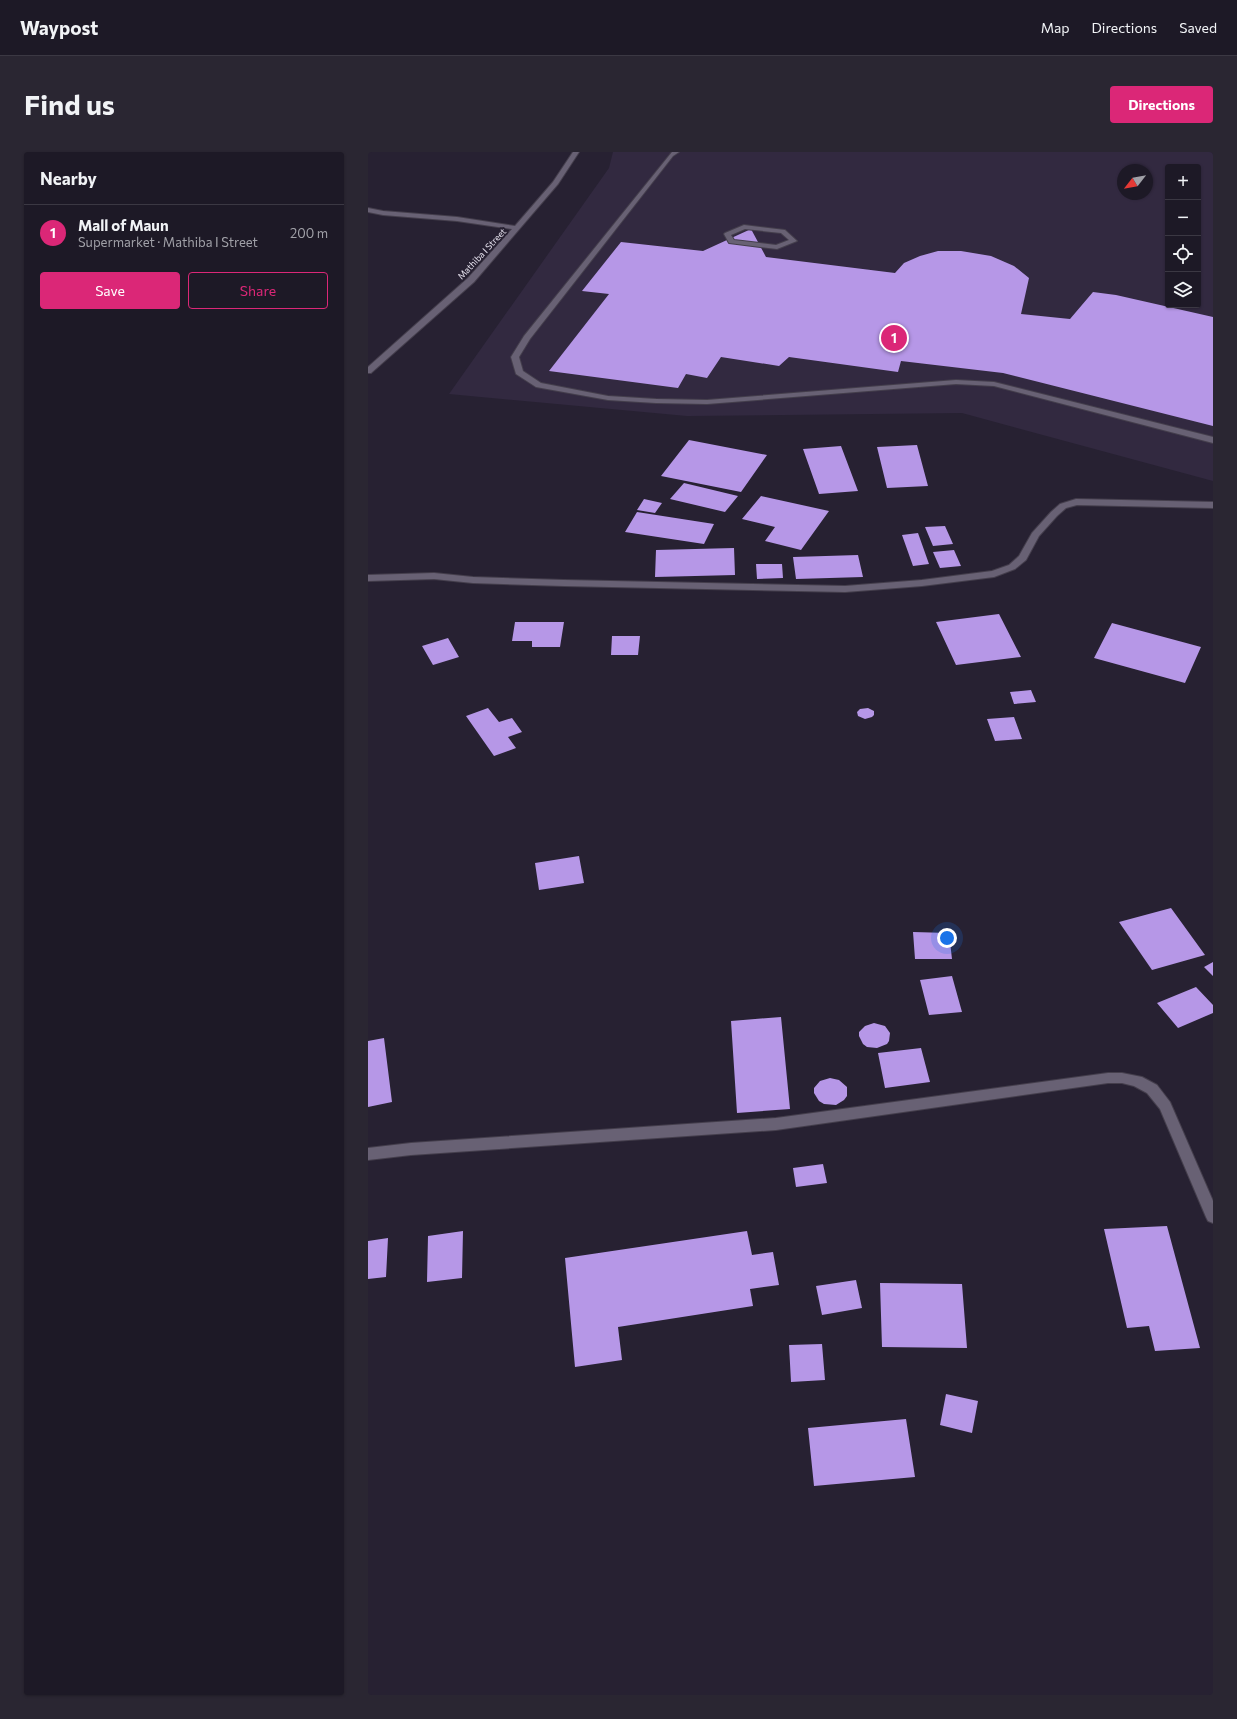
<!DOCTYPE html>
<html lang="en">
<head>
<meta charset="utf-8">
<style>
	body { margin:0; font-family:Commissioner,sans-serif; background:#2a2632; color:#f1f3f6 }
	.controls { position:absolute; right:12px; top:12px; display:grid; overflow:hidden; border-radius:4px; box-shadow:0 1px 3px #0004 }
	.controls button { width:36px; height:36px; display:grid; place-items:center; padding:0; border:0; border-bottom:1px solid #3b3843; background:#1d1926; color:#f1f3f6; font:20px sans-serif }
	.compass { position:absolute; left:749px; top:12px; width:36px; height:36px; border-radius:50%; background:#1d1926; box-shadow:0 1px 3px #0004; rotate:239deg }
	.you { position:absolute; left:579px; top:786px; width:14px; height:14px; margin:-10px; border:3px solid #fff; border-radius:50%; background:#1a73e8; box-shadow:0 0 0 6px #1a73e833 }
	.badge { display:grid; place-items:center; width:26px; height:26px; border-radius:50%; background:#db2777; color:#fff; font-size:13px; font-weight:700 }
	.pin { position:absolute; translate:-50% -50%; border:2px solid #fff; box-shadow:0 1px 4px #0006 }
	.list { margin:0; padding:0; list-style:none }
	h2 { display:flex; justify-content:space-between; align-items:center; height:52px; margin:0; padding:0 16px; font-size:17px }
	h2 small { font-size:13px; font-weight:400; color:#a0a0a7 }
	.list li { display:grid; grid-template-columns:26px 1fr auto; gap:12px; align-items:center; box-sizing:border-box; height:56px; padding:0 16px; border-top:1px solid #3b3843 }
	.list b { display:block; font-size:15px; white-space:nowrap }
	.list p { margin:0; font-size:13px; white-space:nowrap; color:#a0a0a7 }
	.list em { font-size:13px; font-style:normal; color:#a0a0a7 }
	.actions { display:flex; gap:8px; padding:12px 16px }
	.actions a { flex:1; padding:9px 0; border:1px solid #db2777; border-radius:4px; text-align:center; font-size:14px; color:#db2777 }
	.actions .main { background:#db2777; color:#fff }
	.icon { flex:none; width:22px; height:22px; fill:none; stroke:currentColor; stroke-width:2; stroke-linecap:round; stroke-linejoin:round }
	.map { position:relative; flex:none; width:845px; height:1543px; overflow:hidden; border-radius:4px }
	header { display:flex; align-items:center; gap:24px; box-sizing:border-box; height:56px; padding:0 20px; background:#1d1926; border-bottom:1px solid #3b3843 }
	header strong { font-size:19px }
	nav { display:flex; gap:22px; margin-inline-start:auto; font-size:14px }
	.intro { display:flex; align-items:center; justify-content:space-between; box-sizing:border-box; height:96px; padding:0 24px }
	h1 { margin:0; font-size:28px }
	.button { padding:10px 18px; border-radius:4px; background:#db2777; color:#fff; font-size:14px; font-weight:700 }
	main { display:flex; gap:24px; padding:0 24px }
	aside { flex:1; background:#1d1926; border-radius:4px; box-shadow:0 1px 3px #0004 }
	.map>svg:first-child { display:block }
	.built { fill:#322940; fill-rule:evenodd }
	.building { fill:#b697e7 }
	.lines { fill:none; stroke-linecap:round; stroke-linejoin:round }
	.minor-casing { stroke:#443e4c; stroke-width:2 }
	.minor { fill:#686174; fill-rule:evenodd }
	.labels { text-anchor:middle; stroke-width:4; stroke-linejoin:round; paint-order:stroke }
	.far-street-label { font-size:9px; fill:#e7e3ef; stroke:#272132 }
</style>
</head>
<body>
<header>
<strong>Waypost</strong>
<nav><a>Map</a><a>Directions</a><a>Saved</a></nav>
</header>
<div class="intro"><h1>Find us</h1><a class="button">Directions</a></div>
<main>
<aside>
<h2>Nearby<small></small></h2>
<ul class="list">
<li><span class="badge">1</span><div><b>Mall of Maun</b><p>Supermarket · Mathiba I Street</p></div><em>200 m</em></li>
</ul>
<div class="actions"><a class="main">Save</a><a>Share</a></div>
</aside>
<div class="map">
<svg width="845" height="1543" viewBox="0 0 845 1543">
	<rect width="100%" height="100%" fill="#272132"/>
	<path class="built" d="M245 0H845V329L594 261 319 264 81 242 241 16ZM800 15H830V153H800ZM755 18H779V42H755Z"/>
	<path class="building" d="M383 77 398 105 527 121 536 111 552 104 570 99H593L623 104 646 114 661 126 653 162 702 167 725 140 748 143 845 165V274L635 221 533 209 530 220 421 205 411 214 353 205 339 226 318 222 310 236 181 219 241 142 214 139 253 90 335 99Z
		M321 288 399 303 373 340 293 324Z
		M549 293 560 334 519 336 509 295Z
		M473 294 490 339 451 342 435 297Z
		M316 331 370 344 357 360 302 347Z
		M393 344 461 359 433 398 397 389 407 375 374 367Z
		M276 347 294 351 287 361 269 358Z
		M269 360 346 372 336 392 257 380Z
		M577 374 585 392 565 394 557 375Z
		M550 381 561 412 545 414 534 383Z
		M366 396 367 423 287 425 288 398Z
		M586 398 593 414 572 416 565 400Z
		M490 403 495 425 428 427 425 405Z
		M388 412H414L415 426 389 427Z
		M631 462 653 505 588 513 568 470Z
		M147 470H196L192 495H164V489H144Z
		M744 471 833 495 817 531 726 506Z
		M244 484H272L270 503H243Z
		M80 486 91 505 65 513 54 494Z
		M663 538 668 550 646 552 642 540Z
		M120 556 131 570 144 566 154 580 140 585 148 596 126 604 98 564Z
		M500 556 506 559V563L504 565 497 567 490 564 489 560 492 557Z
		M646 565 654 587 627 589 619 567Z
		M211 704 216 731 171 738 167 711Z
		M803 756 837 803 784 818 751 770Z
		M545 780 581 781 584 807H547Z
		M845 810V824L836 815Z
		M584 824 594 860 561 863 552 828Z
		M828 835 845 853V861L810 876 789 851Z
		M413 865 422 957 369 961 363 869Z
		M506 871 517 874 522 881 521 889 519 892 509 896 499 895 495 892 491 884V880L497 874Z
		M16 886 24 950 0 955V889Z
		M553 896 562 930 517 936 510 901Z
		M462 926 471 928 479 935V944L476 948 468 953 456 952 451 949 446 941V936L452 929Z
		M455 1012 459 1031 428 1035 425 1016Z
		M799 1074 832 1196 787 1199 781 1174 759 1176 736 1077Z
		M95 1079 94 1126 59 1130 60 1084Z
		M379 1079 384 1103 405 1100 411 1133 382 1137 385 1154 250 1175 254 1208 207 1215 197 1106Z
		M20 1086 18 1125 0 1127V1089Z
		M488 1128 494 1156 454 1163 448 1134Z
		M512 1131 594 1132 599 1196 514 1195Z
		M454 1192 457 1228 423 1230 421 1193Z
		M578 1242 610 1249 604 1281 572 1273Z
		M538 1267 547 1325 446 1334 440 1276Z"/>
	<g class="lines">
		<g class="minor-casing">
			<path id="minor" d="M205 0H211L190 32 106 130 3 221H0V215L100 126 144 77 89 69 15 63 0 60V56L15 59 89 65 147 74 185 30Z
				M304 0H311L305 4 162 187 151 205 155 219 173 231 240 244 288 247 339 248 588 228 626 230 845 285V291L626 234 588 232 339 252 288 251 240 248 168 235 148 222 143 205 156 184Z
				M376 73 417 78 429 89 409 97 361 91 356 82 357 81ZM377 77 413 81 421 88 408 93 366 88 363 83Z
				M708 347 845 350V356L709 353 698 356 689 364 671 384 658 408 647 417 626 425 554 434 477 440 196 434 105 431 66 427 0 429V423L66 421 105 425 196 428 477 434 554 428 624 419 641 413 651 404 664 381 683 360 692 352Z
				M740 921H754L774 925 789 933 802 950 845 1049V1071L840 1069 838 1065 792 957 779 941 766 934 754 931H740L408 978 43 1003 0 1008V996L43 991 408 966Z"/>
		</g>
		<use href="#minor" class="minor"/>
	</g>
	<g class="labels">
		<g class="far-street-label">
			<text transform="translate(114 102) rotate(-47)" y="3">Mathiba I Street</text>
		</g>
	</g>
</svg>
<div class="controls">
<button>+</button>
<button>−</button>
<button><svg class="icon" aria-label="locate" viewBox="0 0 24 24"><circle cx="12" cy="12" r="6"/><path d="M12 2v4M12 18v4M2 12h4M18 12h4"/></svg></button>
<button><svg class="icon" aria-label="layers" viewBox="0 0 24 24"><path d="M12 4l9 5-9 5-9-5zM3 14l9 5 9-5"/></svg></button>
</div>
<svg class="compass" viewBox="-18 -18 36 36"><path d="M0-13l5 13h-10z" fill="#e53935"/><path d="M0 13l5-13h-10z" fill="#a0a0a7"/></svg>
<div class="you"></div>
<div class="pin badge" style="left:526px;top:186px">1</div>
</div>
</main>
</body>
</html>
